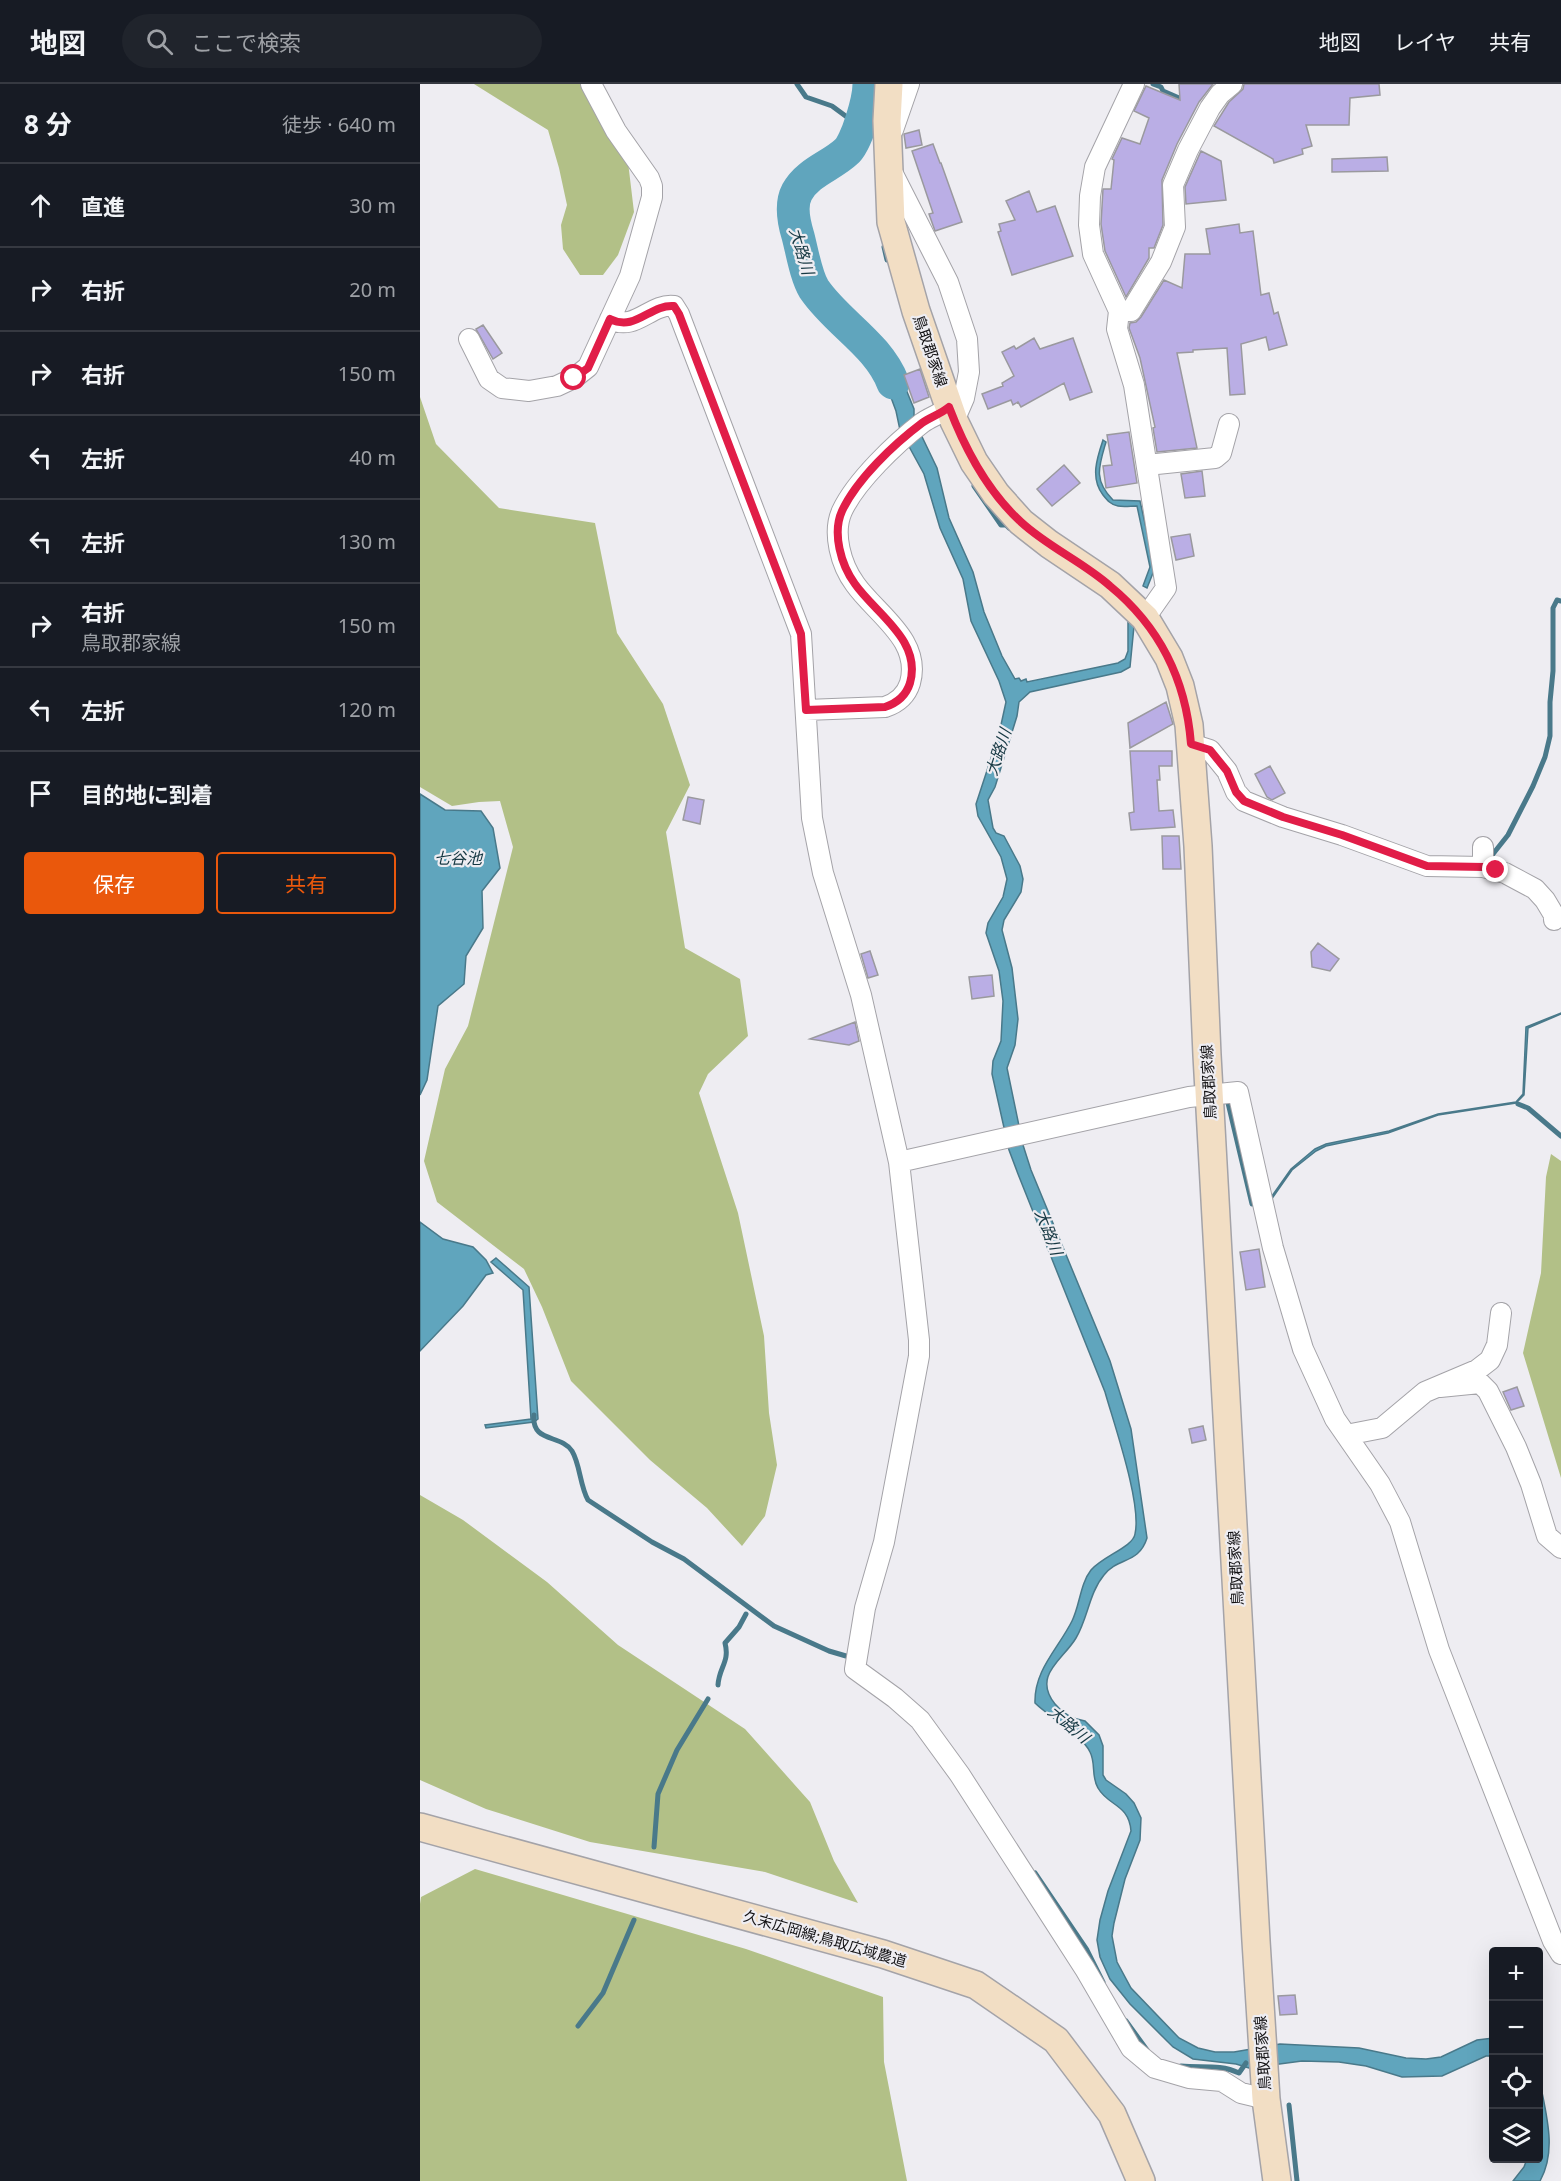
<!DOCTYPE html>
<html lang="ja">
<head>
<meta charset="utf-8">
<style>
	body { margin:0; font-family:"Noto Sans","Noto Sans JP",sans-serif; background:#20242c; color:#f1f3f6 }
	.controls { position:absolute; right:18px; bottom:18px; display:grid; overflow:hidden; border-radius:6px; box-shadow:0 6px 24px #0002 }
	.controls button { width:54px; height:54px; display:grid; place-items:center; padding:0; border:0; border-bottom:2px solid #363941; background:#171b24; color:#f1f3f6; font:30px sans-serif }
	.stop { position:absolute; width:18px; height:18px; margin:-14px; border:4px solid #e11d48; border-radius:50%; background:#fff }
	.stop.end { background:#e11d48; border-color:#fff; box-shadow:0 2px 6px #0008 }
	.list { margin:0; padding:0; list-style:none }
	h2 { display:flex; justify-content:space-between; align-items:center; height:78px; margin:0; padding:0 24px; font-size:26px }
	h2 small { font-size:20px; font-weight:400; color:#9ea1a6 }
	.list li { display:grid; grid-template-columns:39px 1fr auto; gap:18px; align-items:center; box-sizing:border-box; height:84px; padding:0 24px; border-top:2px solid #363941 }
	.list b { display:block; font-size:22px; white-space:nowrap }
	.list p { margin:0; font-size:20px; white-space:nowrap; color:#9ea1a6 }
	.list em { font-size:20px; font-style:normal; color:#9ea1a6 }
	.actions { display:flex; gap:12px; padding:18px 24px }
	.actions a { flex:1; padding:14px 0; border:2px solid #ea580c; border-radius:6px; text-align:center; font-size:21px; color:#ea580c }
	.actions .main { background:#ea580c; color:#fff }
	.icon { flex:none; width:33px; height:33px; fill:none; stroke:currentColor; stroke-width:2; stroke-linecap:round; stroke-linejoin:round }
	.map { position:relative; flex:none; width:1141px; height:2097px; overflow:hidden }
	header { display:flex; align-items:center; gap:36px; box-sizing:border-box; height:84px; padding:0 30px; background:#171b24; border-bottom:2px solid #363941 }
	header strong { font-size:28px }
	nav { display:flex; gap:33px; margin-inline-start:auto; font-size:21px }
	.search { width:420px; height:54px; background:#20242c; display:flex; align-items:center; gap:15px; box-sizing:border-box; padding:0 21px; border-radius:33px; color:#9ea1a6; font-size:22px }
	main { display:flex }
	aside { flex:1; background:#171b24 }
	.map>svg:first-child { display:block }
	.forest { fill:#b2c087 }
	.water { fill:#60a5bd; stroke:#49798a; stroke-width:1.5 }
	.lines { fill:none; stroke-linecap:round; stroke-linejoin:round }
	.stream { stroke:#49798a; stroke-width:5 }
	.river { stroke:#60a5bd; stroke-width:33 }
	.building { fill:#baaee5; stroke:#9a999e; stroke-width:1.5 }
	.street-casing { stroke:#a4a3a8; stroke-width:22 }
	.secondary-casing { stroke:#a4a3a8; stroke-width:30 }
	.street { stroke:#fff; stroke-width:20 }
	.secondary { stroke:#f2dec4; stroke-width:27 }
	.route { stroke:#e11d48; stroke-width:8 }
	.labels { text-anchor:middle; stroke-width:4.5; stroke-linejoin:round; paint-order:stroke }
	.street-label { font-size:15px; fill:#131214; stroke:#eeedf2 }
	.water-label { font-size:16px; font-style:italic; fill:#163843; stroke:#eeedf2 }
</style>
</head>
<body>
<header>
<strong>地図</strong>
<div class="search"><svg class="icon" aria-label="search" viewBox="0 0 24 24"><circle cx="10" cy="10" r="6"/><path d="M15 15l6 6"/></svg>ここで検索</div>
<nav><a>地図</a><a>レイヤ</a><a>共有</a></nav>
</header>
<main>
<aside>
<h2>8 分<small>徒歩 · 640 m</small></h2>
<ul class="list">
<li><svg class="icon" aria-label="ahead" viewBox="0 0 24 24"><path d="M12 20V5M6 11l6-6 6 6"/></svg><div><b>直進</b></div><em>30 m</em></li>
<li><svg class="icon" aria-label="right" viewBox="0 0 24 24"><path d="M7 20v-9h11M14 6l5 5-5 5"/></svg><div><b>右折</b></div><em>20 m</em></li>
<li><svg class="icon" aria-label="right" viewBox="0 0 24 24"><path d="M7 20v-9h11M14 6l5 5-5 5"/></svg><div><b>右折</b></div><em>150 m</em></li>
<li><svg class="icon" aria-label="left" viewBox="0 0 24 24"><path d="M17 20v-9H6M10 6l-5 5 5 5"/></svg><div><b>左折</b></div><em>40 m</em></li>
<li><svg class="icon" aria-label="left" viewBox="0 0 24 24"><path d="M17 20v-9H6M10 6l-5 5 5 5"/></svg><div><b>左折</b></div><em>130 m</em></li>
<li><svg class="icon" aria-label="right" viewBox="0 0 24 24"><path d="M7 20v-9h11M14 6l5 5-5 5"/></svg><div><b>右折</b><p>鳥取郡家線</p></div><em>150 m</em></li>
<li><svg class="icon" aria-label="left" viewBox="0 0 24 24"><path d="M17 20v-9H6M10 6l-5 5 5 5"/></svg><div><b>左折</b></div><em>120 m</em></li>
<li><svg class="icon" aria-label="arrive" viewBox="0 0 24 24"><path d="M6 21V4h12l-3 4 3 4H6"/></svg><div><b>目的地に到着</b></div></li>
</ul>
<div class="actions"><a class="main">保存</a><a>共有</a></div>
</aside>
<div class="map">
<svg width="1141" height="2097" viewBox="0 0 1141 2097">
	<rect width="100%" height="100%" fill="#eeedf2"/>
	<path class="forest" d="M54 0H164L208 78 214 128 198 171 183 191H160L143 165 141 141 147 121 139 84 128 46Z
		M0 313 16 360 79 424 175 439 197 549 243 620 270 701 246 748 265 864 320 895 328 952 288 990 279 1009 318 1129 344 1252 349 1329 357 1381 345 1432 322 1462 287 1424 230 1376 151 1297 122 1223 104 1185 17 1118 4 1077 25 985 48 942 93 763 80 717 59 718 32 722 0 703Z
		M1131 1070 1141 1077V1394L1103 1269 1121 1189 1126 1093Z
		M0 1411 43 1436 127 1498 198 1561 325 1645 390 1718 414 1777 438 1819 345 1788 170 1758 66 1725 0 1696Z
		M55 1785 326 1865 463 1913 464 1978 487 2097H0V1820L1 1813Z"/>
	<path class="water" d="M450 255 471 275 481 293 494 325V336L517 384 529 434 553 488 564 528 582 572 595 595 599 594 601 597 606 595 607 598 698 579 705 575 708 567V538L714 542 710 583 701 588 610 608 599 618 597 632 575 703 568 716 573 744 576 749 584 752 600 782 603 795 601 808 584 836 582 846 592 884 598 935 595 961 587 984 603 1061 611 1086 690 1277 711 1345 727 1454C719 1480 698 1473 684 1491 669 1509 668 1534 656 1554 643 1576 612 1591 635 1620 643 1630 652 1635 665 1637L679 1651 683 1662V1691L686 1696 706 1710 714 1719 721 1734 720 1756 705 1795 694 1839 692 1852 697 1878 711 1904 759 1954 778 1964 795 1968H814L860 1960 939 1964 986 1974 1006 1975 1021 1973 1057 1956 1073 1954V1972H1066L1022 1992 982 1993 946 1982 919 1978 882 1977 829 1984 816 1980 773 1975 753 1963 710 1920 690 1895 680 1873 677 1856 680 1836 688 1807 711 1747C709 1720 688 1722 678 1704 671 1693 676 1679 670 1668 663 1652 629 1633 615 1619 614 1586 638 1565 652 1537 660 1521 660 1500 671 1486 683 1472 713 1463 715 1450 722 1420 694 1340 685 1308L598 1090 589 1066 572 990 573 977 581 957 583 917 579 887 566 849 568 839 583 813 587 795 581 773 558 732 556 720 579 650 586 618 579 597 551 537 543 495 520 444 504 390 480 346 476 327 459 281 445 267Z
		M683 356 686 358C679 382 673 396 693 416L720 417 735 484 727 504 723 502 730 483 717 422C711 422 704 423 698 422 691 421 687 416 683 411 670 394 677 374 683 356Z
		M0 710 25 726 61 727 73 744 80 784 62 807 63 844 46 872 44 900 18 922 7 996 0 1011Z
		M1141 929V930L1108 944 1104 1011 1096 1019 1018 1031 968 1049 906 1062 896 1067 872 1086 853 1113 852 1112 871 1085 895 1065 906 1060 969 1047 1018 1030 1096 1018 1103 1010 1106 943Z
		M0 1138 23 1155 53 1163 66 1176 73 1189 66 1191 43 1222 0 1267Z
		M76 1174 109 1203 118 1335 114 1338 66 1344 65 1341 111 1335 103 1206 71 1178Z
		M1119 1993C1125 2027 1138 2065 1120 2097H1093L1104 2083 1107 2075 1118 2074Z"/>
	<g class="lines">
		<path class="stream" d="M377 0 386 13 412 22 431 36
			M733 0 741 3 743 7 766 17
			M464 163 467 176
			M554 402 581 441H586L589 444
			M1069 775 1088 751 1113 702 1125 673 1130 652V618L1133 587V524L1137 516 1141 517
			M808 1019 832 1120
			M1098 1020 1108 1024 1141 1052
			M114 1331C111 1359 141 1350 152 1367 160 1380 160 1402 168 1416L232 1458 264 1475 354 1542 409 1567 426 1572
			M298 1601C299 1583 310 1578 305 1559L319 1543 326 1530
			M234 1763 238 1710 257 1666 288 1615
			M615 1789 667 1866 683 1898
			M706 1937 727 1966
			M158 1942 183 1909 214 1836
			M761 1982C782 1984 800 1980 819 1989L826 1979
			M869 2021 877 2097"/>
		<path class="river" d="M449 0C449 15 437 59 426 68 411 82 388 88 377 108 370 121 374 139 378 152 382 167 386 192 394 205 417 239 458 260 473 299"/>
	</g>
	<path class="building" d="M759 0H793L779 18 757 60 742 96 743 141 734 164H729V174L706 213 685 167 681 140 683 105H691L694 76 692 75 702 54 720 60 729 34 714 27 726 2 760 16Z
		M824 0H959L960 11 930 14 929 41H886L892 62 882 65 883 70 854 79 853 75 794 42 809 18 823 5Z
		M499 46 502 61 486 64 484 50Z
		M513 60 520 79H521L542 138 515 147 509 130 513 129 492 67Z
		M781 67 801 77 806 116 766 120 765 103Z
		M967 73 968 87 912 88V75Z
		M609 107 617 128 635 122 653 172 592 191 578 148 581 147 579 140 595 136 586 117Z
		M819 140 820 149 833 147 841 211 849 209 854 230 858 228 867 261 849 266 846 253 821 260 825 310 810 311 807 264 773 266V268L757 269 777 364 737 368 733 344 735 343 720 274 709 244 710 239 716 238 721 233 744 196 762 204 765 170H790L786 145Z
		M63 241 82 269 73 275 56 245Z
		M614 254 620 265 653 254 672 308 650 316 644 299 601 323 598 318 593 321 591 316 568 325 562 310 583 302 582 299 594 292 582 268 594 262 596 265Z
		M500 285 509 313 494 319 484 291Z
		M709 348 717 399 686 404 683 382 692 381 687 351Z
		M644 381 660 399 632 422 617 405Z
		M782 387 785 412 765 414 761 390Z
		M770 450 774 472 756 476 751 453Z
		M746 618 753 640 710 664 708 639Z
		M710 667H752V682H739L740 696H737L739 727 753 726 755 743 711 746 709 729 714 728Z
		M850 682 865 709 852 716 847 713 835 690Z
		M268 713 284 716 280 740 263 736Z
		M742 752H759L761 785H743Z
		M898 859 919 875 910 887 892 883 891 868Z
		M450 867 458 891 448 894 441 870Z
		M572 891 574 912 552 915 549 893Z
		M435 938 439 957 429 961 390 955Z
		M839 1165 845 1203 826 1206 820 1168Z
		M1097 1303 1104 1322 1091 1326 1083 1308Z
		M783 1342 786 1356 772 1359 769 1345Z
		M875 1911 877 1930 860 1931 858 1912Z"/>
	<g class="lines">
		<g class="street-casing">
			<path id="street" d="M714 0 675 83 670 112 669 141 673 170 699 227 697 245 714 301 746 504 725 534
				M473 46 489 0
				M472 88 528 198 547 255 549 288 544 314 534 337
				M699 227H711L741 178 755 143 753 101 768 66 790 24 800 10 812 0
				M190 235C216 248 230 219 254 222L259 230 381 550 392 734 403 789 441 911 479 1078 499 1256V1272L464 1458 445 1524 435 1585 475 1614 500 1636 540 1691 665 1885 711 1964 735 1984 769 1994 802 1997 821 2009 846 2015
				M49 255 69 295 82 304 109 307 137 302 154 294 168 283 210 192 232 113V102L229 94 196 47 171 0
				M727 381 795 374 801 369 809 340
				M386 626 465 623C477 619 486 612 490 599 502 556 456 530 435 500 421 481 412 449 422 427 436 397 476 359 502 339 510 333 521 330 529 323
				M771 660 790 666 807 687 816 708 824 717 863 733 922 751 1007 782 1063 783 1085 789 1115 805 1125 816 1134 831V836
				M1063 763V783
				M479 1078 769 1013 818 1008 853 1164 883 1265 915 1335 960 1400 980 1438 1019 1566 1133 1857 1141 1870
				M1020 1303 1060 1299 1068 1307 1096 1363 1111 1400 1127 1452 1141 1464
				M926 1351 962 1344 1005 1308 1057 1286 1070 1276 1077 1261 1081 1229"/>
		</g>
		<g class="secondary-casing">
			<path id="secondary" d="M469 0 467 37 471 138 496 227 534 337 554 378 576 410 601 438 629 460 690 501 725 534 749 574 760 602 769 641 778 762 787 971 836 1857 846 2015 857 2097
				M0 1743 463 1870 556 1901 636 1956 692 2030 721 2097"/>
		</g>
		<use href="#street" class="street"/>
		<use href="#secondary" class="secondary"/>
	</g>
	<g class="lines">
		<path class="route" d="M154 294 168 284 190 235C216 248 230 220 254 222L259 230 381 550 386 626 465 623C477 619 486 612 490 599 502 556 456 530 435 500 421 481 412 449 422 427 437 395 474 360 502 339 510 333 521 330 529 323 545 365 567 407 601 438 628 463 663 478 690 502 740 543 766 596 771 660L790 666 807 687 816 708 824 717 863 733 922 751 1007 782 1064 783 1076 786"/>
	</g>
	<g class="labels">
		<g class="street-label">
			<text transform="translate(510 267) rotate(71)" y="5">鳥取郡家線</text>
			<text transform="translate(789 998) rotate(-93)" y="5">鳥取郡家線</text>
			<text transform="translate(816 1484) rotate(-93)" y="5">鳥取郡家線</text>
			<text transform="translate(405 1855) rotate(16)" y="5">久末広岡線;鳥取広域農道</text>
			<text transform="translate(843 1969) rotate(-94)" y="5">鳥取郡家線</text>
		</g>
		<g class="water-label">
			<text transform="translate(382 167) rotate(73)" y="6">大路川</text>
			<text transform="translate(578 668) rotate(-72)" y="6">大路川</text>
			<text x="38" y="780">七谷池</text>
			<text transform="translate(629 1148) rotate(69)" y="6">大路川</text>
			<text transform="translate(649 1640) rotate(40)" y="6">大路川</text>
		</g>
	</g>
</svg>
<div class="controls">
<button>+</button>
<button>−</button>
<button><svg class="icon" aria-label="locate" viewBox="0 0 24 24"><circle cx="12" cy="12" r="6"/><path d="M12 2v4M12 18v4M2 12h4M18 12h4"/></svg></button>
<button><svg class="icon" aria-label="layers" viewBox="0 0 24 24"><path d="M12 4l9 5-9 5-9-5zM3 14l9 5 9-5"/></svg></button>
</div>
<div class="stop" style="left:154px;top:294px"></div>
<div class="stop end" style="left:1076px;top:786px"></div>
</div>
</main>
</body>
</html>
